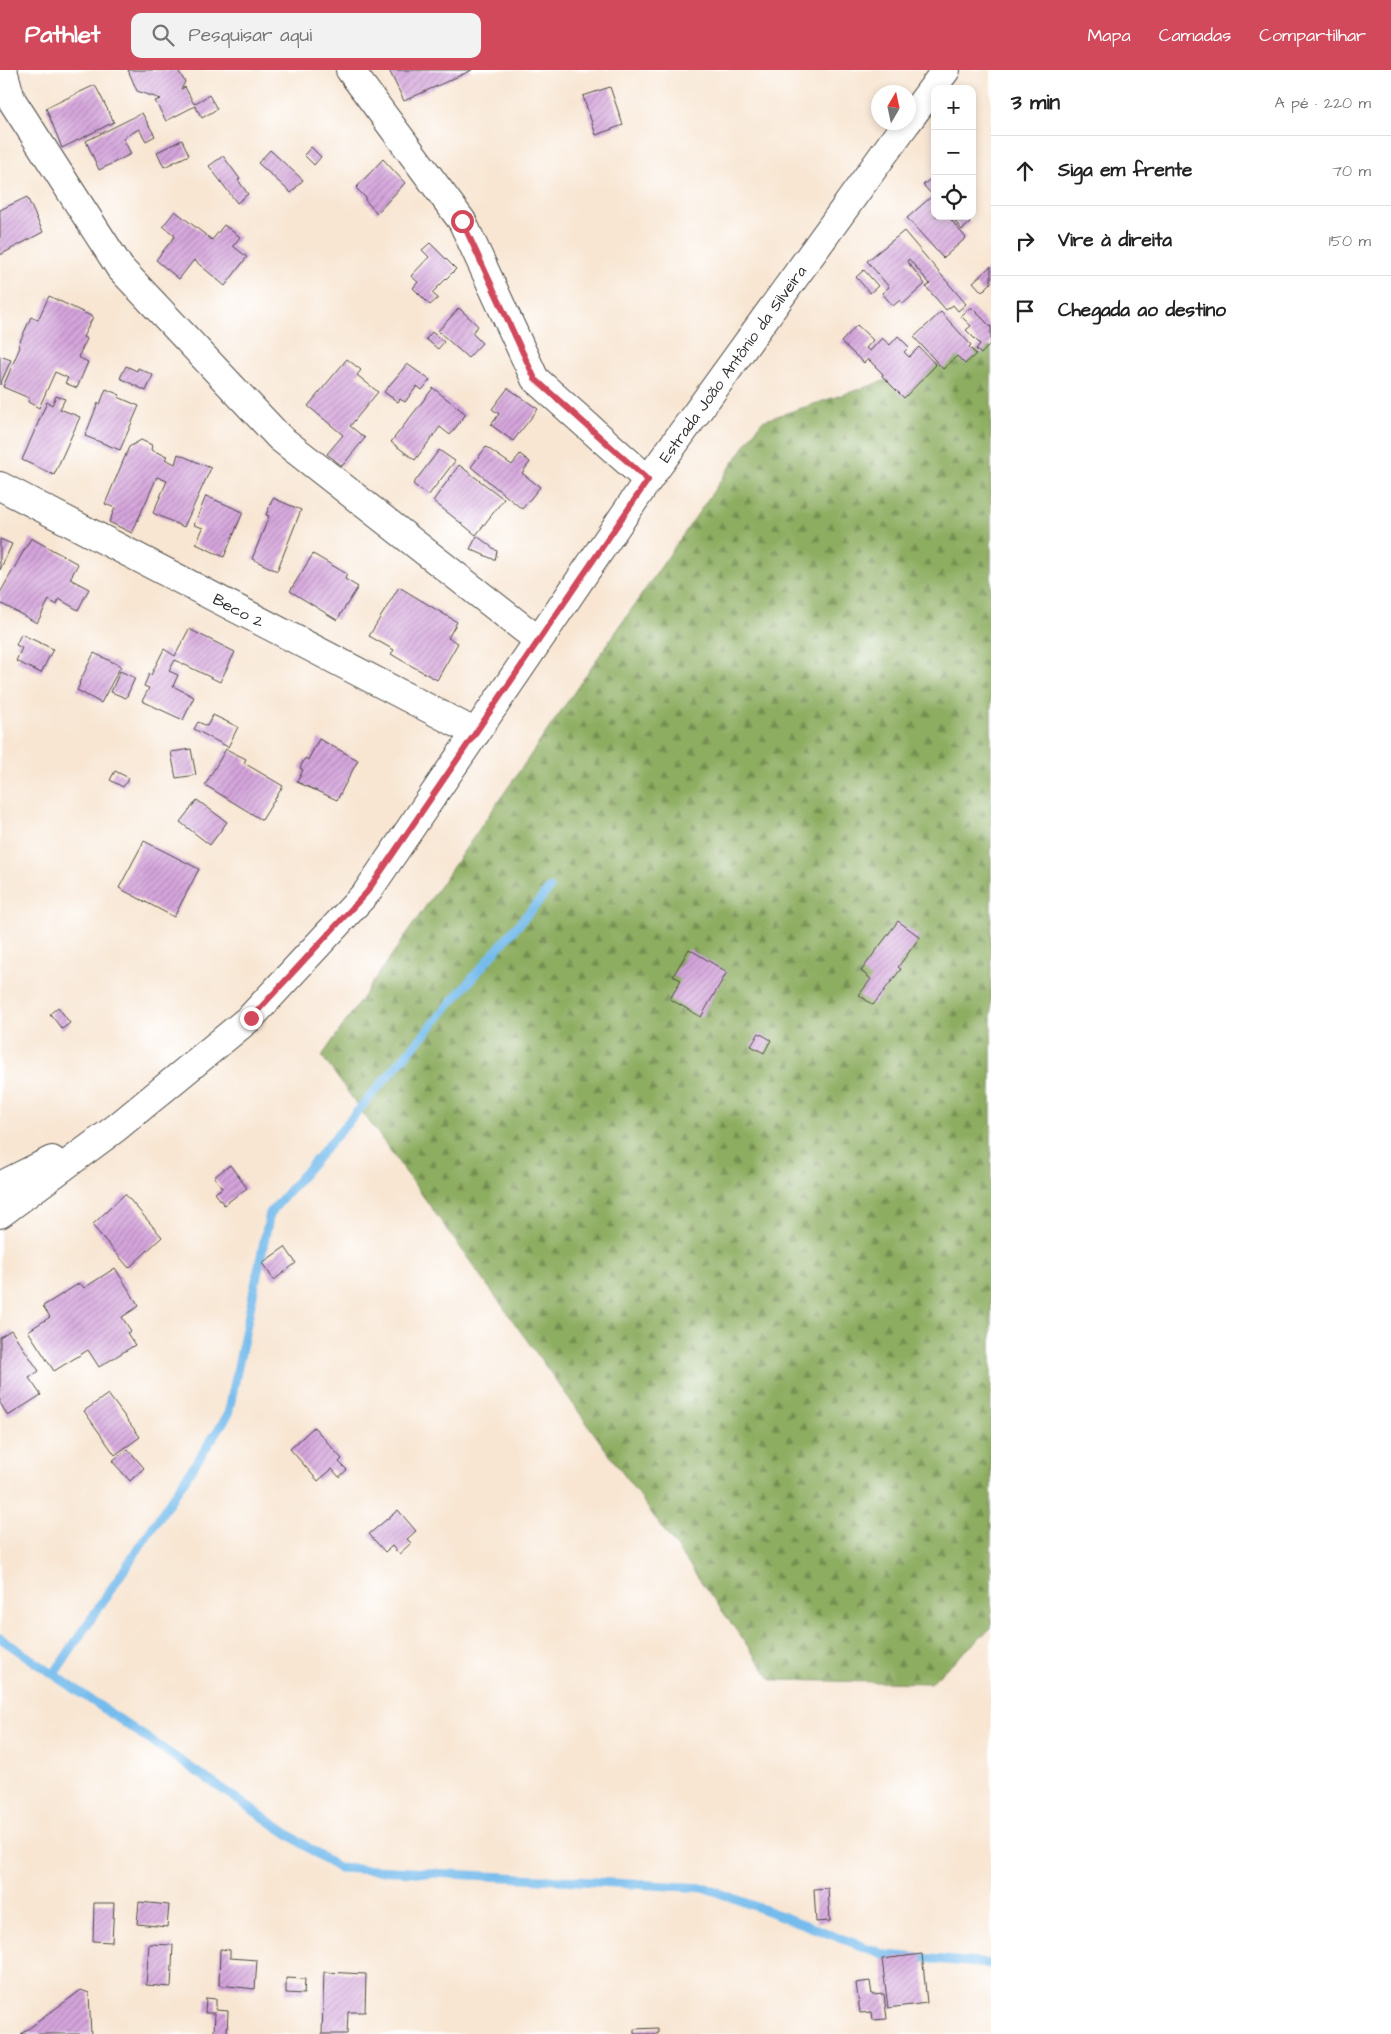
<!DOCTYPE html>
<html lang="pt">
<head>
<meta charset="utf-8">
<style>
	body { margin:0; font-family:"Architects Daughter",sans-serif; background:#f2f2f2; color:#222 }
	.controls { position:absolute; right:15px; top:15px; display:grid; overflow:hidden; border-radius:10px; box-shadow:0 2px 8px #0003 }
	.controls button { width:45px; height:45px; display:grid; place-items:center; padding:0; border:0; border-bottom:1px solid #e0e0e0; background:#fff; color:#222; font:25px sans-serif }
	.compass { position:absolute; left:871px; top:15px; width:45px; height:45px; border-radius:50%; background:#fff; box-shadow:0 2px 8px #0003; rotate:9deg }
	.stop { position:absolute; width:15px; height:15px; margin:-11px; border:4px solid #d1495b; border-radius:50%; background:#fff }
	.stop.end { background:#d1495b; border-color:#fff; box-shadow:0 1px 5px #0008 }
	.list { margin:0; padding:0; list-style:none }
	h2 { display:flex; justify-content:space-between; align-items:center; height:65px; margin:0; padding:0 20px; font-size:21px }
	h2 small { font-size:16px; font-weight:400; color:#767676 }
	.list li { display:grid; grid-template-columns:32px 1fr auto; gap:15px; align-items:center; box-sizing:border-box; height:70px; padding:0 20px; border-top:1px solid #e0e0e0 }
	.list b { display:block; font-size:19px; white-space:nowrap }
	.list em { font-size:16px; font-style:normal; color:#767676 }
	.icon { flex:none; width:28px; height:28px; fill:none; stroke:currentColor; stroke-width:2; stroke-linecap:round; stroke-linejoin:round }
	.map { position:relative; flex:none; width:991px; height:1964px; overflow:hidden }
	header { display:flex; align-items:center; gap:30px; box-sizing:border-box; height:70px; padding:0 25px; background:#d1495b; color:#fff }
	header strong { font-size:24px }
	nav { display:flex; gap:28px; margin-inline-start:auto; font-size:18px }
	.search { width:350px; height:45px; background:#f2f2f2; display:flex; align-items:center; gap:12px; box-sizing:border-box; padding:0 18px; border-radius:10px; color:#767676; font-size:19px }
	main { display:flex }
	aside { flex:1; background:#fff }
	.map>svg:first-child { display:block }
	.forest { fill:url(#forest-firs); stroke:#5c6c46 }
	.lines { fill:none; stroke-linecap:round; stroke-linejoin:round }
	.stream { stroke:#74bbec; stroke-width:9 }
	.building { fill:url(#building-hatch) }
	.minor-casing { stroke:#4a4744; stroke-width:30 }
	.secondary-casing { stroke:#4a4744; stroke-width:30 }
	.minor { stroke:#fff; stroke-width:28 }
	.secondary { stroke:#fff; stroke-width:28 }
	.route { stroke:#d1495b; stroke-width:6 }
	.labels { text-anchor:middle; stroke-width:5; stroke-linejoin:round; paint-order:stroke }
	.street-label { font-size:16px; fill:#2b2b2b; stroke:#fff }
</style>
</head>
<body>
<header>
<strong>Pathlet</strong>
<div class="search"><svg class="icon" aria-label="search" viewBox="0 0 24 24"><circle cx="10" cy="10" r="6"/><path d="M15 15l6 6"/></svg>Pesquisar aqui</div>
<nav><a>Mapa</a><a>Camadas</a><a>Compartilhar</a></nav>
</header>
<main>
<div class="map">
<svg width="991" height="1964" viewBox="0 0 991 1964">
	<defs>
		<pattern id="forest-firs" width="22" height="20" patternUnits="userSpaceOnUse" patternTransform="scale(1.25)"><rect width="22" height="20" fill="#8dad61"/><path d="M5 1l3.5 6h-7zM16 11l3.5 6h-7z" fill="#738d50"/></pattern>
		<pattern id="building-hatch" width="6" height="6" patternUnits="userSpaceOnUse" patternTransform="scale(1.25)"><rect width="6" height="6" fill="#d5a5dc"/><path d="M-1 1l2-2M0 6l6-6M5 7l2-2" fill="none" stroke="#ad87b3"/></pattern>
	</defs>
	<rect width="100%" height="100%" fill="#fff"/>
	<filter id="ink" filterUnits="userSpaceOnUse"><feTurbulence type="fractalNoise" baseFrequency=".02" numOctaves="2"/><feDisplacementMap in="SourceGraphic" scale="10" xChannelSelector="R" yChannelSelector="G"/><feConvolveMatrix kernelMatrix="1 2 1 2 8 2 1 2 1" color-interpolation-filters="sRGB"/></filter>
	<filter id="wash" filterUnits="userSpaceOnUse"><feTurbulence type="fractalNoise" baseFrequency=".0096" numOctaves="4" result="noise"/><feDisplacementMap in="SourceGraphic" scale="20" xChannelSelector="R" yChannelSelector="G"/><feGaussianBlur stdDeviation="1.12" result="paint"/><feColorMatrix in="noise" values="0 0 0 0 0 0 0 0 0 0 0 0 0 0 0 0 0 1.4 0 .05"/><feComposite in="paint" operator="in"/></filter>
	<g filter="url(#wash)">
		<rect width="100%" height="100%" fill="#f8e6d3"/>
		<path class="forest" d="M991 276V1558L930 1613 772 1610 322 986 762 351Z"/>
		<g class="lines">
			<path class="stream" d="M0 1568 338 1798 706 1818 886 1885 991 1894
				M54 1604 228 1345 270 1143 550 818"/>
		</g>
		<g id="blocks">
			<path class="building" d="M128 0H178L185 12 181 19 185 17 194 34 209 25 217 39 202 48 195 36 166 51 155 31 161 29 137 21Z
				M389 0H472L404 31Z
				M95 15 114 52 62 78 46 38Z
				M610 17 623 55 596 65 583 26Z
				M142 43 155 66 146 71 139 59 123 68 131 84 99 100 86 71Z
				M182 70 189 85 164 97 157 82Z
				M311 77 321 87 314 95 304 85Z
				M270 80 303 110 291 123 258 93Z
				M223 86 240 109 238 110 248 124 237 133 209 96Z
				M383 89 405 113 377 143 365 130 366 128 356 118Z
				M935 105V128L923 115Z
				M27 127 43 162 0 185V140Z
				M931 127 935 131V146H948L966 168 943 188 907 148Z
				M175 141 212 170 224 155 240 167 233 176 247 187 225 216 194 190 179 209 156 190 175 166 163 156Z
				M951 146H966L965 147 970 153 962 160Z
				M904 161 966 234 958 241 953 235 946 240 926 217 930 214 909 189 907 191 925 214 903 234 900 230 893 236 882 223 889 217 867 191Z
				M430 173 456 199 432 223 438 228 430 235 413 218 418 212 411 206 429 187 422 180Z
				M991 196V213L982 222 973 212Z
				M864 200 878 216 870 223 856 207Z
				M49 226 93 247 83 267 87 269 78 287 88 292 77 318 65 313 68 308 55 302 39 338 28 332 29 328 3 317 20 277 18 276 31 247 38 250Z
				M971 237 991 257V273L981 284 976 279 980 274 966 260 971 256 961 246Z
				M459 238 478 256 472 263 482 273 468 288 438 261Z
				M941 242 971 275 969 277 976 284 965 294 957 286 943 299 914 267Z
				M857 255 873 270 866 278 870 281 882 268 890 275 898 266 909 277 904 282 909 287 919 277 936 295 904 328 882 306 883 304 868 289 864 293 841 272Z
				M432 262 444 272 438 279 426 269Z
				M0 286 11 290 0 315Z
				M347 289 361 300 357 305 378 322 350 356 365 368 342 396 327 384 343 365 308 336Z
				M407 294 430 310 422 320 417 316 405 332 400 329 398 332 384 322Z
				M126 296 137 301 138 298 153 305 146 321 120 308Z
				M433 318 466 344 450 365 440 357 415 390 391 372Z
				M508 318 538 339 513 371 491 355 499 344 492 339Z
				M106 319 120 325 118 327 139 336 120 380 85 366 98 333 100 334Z
				M56 326 65 329 60 339 80 347 54 405 22 390 47 332 52 335Z
				M141 370 152 375 151 380 167 386 165 389 175 394 178 384 211 398 184 457 153 443 167 411 157 407 132 463 109 452 115 438 105 434 129 377Z
				M486 377 512 395 520 384 530 392 522 403 540 417 522 439 471 397Z
				M439 380 455 391 428 426 413 414Z
				M459 395 504 429 476 465 433 431Z
				M206 426 243 442 224 487 196 474 203 458 194 455Z
				M273 428 301 440 277 501 252 489 269 446 266 445Z
				M477 466 497 481 495 490 470 479Z
				M31 468 78 494 70 509 89 519 78 540 59 529 57 535 49 530 37 553 0 533V523Z
				M0 469 12 474 0 500Z
				M313 484 347 504 345 509 358 517 337 550 290 521Z
				M399 517 457 552 448 568 458 573 437 610 401 590 391 584 394 580 369 566Z
				M189 559 235 582 220 612 175 590 169 601 178 605 173 616 194 627 183 650 142 631 149 618 144 616 149 604 151 605 164 579 175 586Z
				M21 564 53 579 41 603 16 591 22 578 16 575Z
				M94 583 121 596 101 633 77 620 80 614 79 613Z
				M120 601 135 608 126 628 111 622Z
				M213 645 238 657 228 677 194 659 198 652 207 656Z
				M319 669 358 690 337 730 297 712 303 700 300 698 305 688 308 690Z
				M191 679 196 705 176 708 171 682Z
				M226 679 246 689 244 693 283 716 262 750 205 715Z
				M115 701 129 708 123 717 110 710Z
				M197 730 227 752 210 775 180 752Z
				M144 771 199 799 174 847 119 818Z
				M898 851 920 867 898 897 901 899 873 935 859 925 871 909 861 901Z
				M689 879 727 902 701 947 670 929 681 910 673 906Z
				M58 937 70 953 62 959 50 944Z
				M759 963 771 970 764 983 751 976Z
				M230 1095 247 1118 224 1135 215 1123 222 1118 214 1107Z
				M125 1124 162 1167 129 1198 92 1155Z
				M285 1177 296 1193 274 1210 262 1193Z
				M115 1198 139 1236 122 1247 131 1261 127 1263 135 1275 99 1297 88 1280 54 1301 28 1261 50 1247 43 1236 80 1213 84 1218Z
				M11 1260 39 1301 29 1308 41 1325 8 1346 0 1333V1267Z
				M108 1324 140 1367 115 1385 84 1341Z
				M314 1357 342 1389 339 1392 347 1400 339 1407 332 1399 318 1411 290 1379Z
				M128 1379 144 1398 130 1411 112 1391Z
				M398 1440 416 1461 407 1469 411 1473 399 1484 392 1476 385 1482 369 1464Z
				M828 1818 830 1851 816 1852 814 1819Z
				M139 1832 169 1835 167 1857 137 1854Z
				M94 1833H114L112 1872 93 1871Z
				M149 1874 173 1875 171 1917 146 1915Z
				M220 1879 230 1880V1888L257 1890 255 1919 219 1915Z
				M922 1884 927 1933 888 1938 882 1889Z
				M324 1902 366 1904 365 1942H348L347 1964H322Z
				M286 1908 305 1909 304 1924 286 1923Z
				M870 1911 872 1925 884 1924 887 1949 873 1950 872 1942 860 1943 856 1913Z
				M81 1920 89 1923 91 1964H21Z
				M206 1928 216 1929V1940L228 1941 227 1963 214 1962 215 1943H205Z
				M658 1958V1964H634V1959Z"/>
		</g>
	</g>
	<g filter="url(#ink)">
		<use href="#blocks" fill-opacity="0" stroke="#4a4744" stroke-width="1"/>
		<g class="lines">
			<g class="minor-casing">
				<g id="minor">
					<path d="M3 0 11 29 120 198 280 368 538 570"/>
					<path d="M350 0 462 151 535 309 648 410"/>
					<path id="s1" d="M0 416 476 663"/>
				</g>
			</g>
			<g class="secondary-casing">
				<g id="secondary">
					<path d="M908 51 946 0"/>
					<path d="M0 1116 52 1090"/>
					<path id="s2" d="M0 1144 116 1058 251 947 367 822 648 410 907 52"/>
				</g>
			</g>
			<use href="#minor" class="minor"/>
			<use href="#secondary" class="secondary"/>
		</g>
	</g>
	<g class="lines" filter="url(#ink)">
		<path class="route" d="M251 948 367 822 648 410 535 309 462 151"/>
	</g>
	<g class="labels">
		<g class="street-label">
			<text dy="6" stroke="none"><textPath href="#s2" startOffset="1132">Estrada João Antônio da Silveira</textPath></text>
			<text dy="6" stroke="none"><textPath href="#s1" startOffset="269">Beco 2</textPath></text>
		</g>
	</g>
</svg>
<div class="controls">
<button>+</button>
<button>−</button>
<button><svg class="icon" aria-label="locate" viewBox="0 0 24 24"><circle cx="12" cy="12" r="6"/><path d="M12 2v4M12 18v4M2 12h4M18 12h4"/></svg></button>
</div>
<svg class="compass" viewBox="-18 -18 36 36"><path d="M0-13l5 13h-10z" fill="#e53935"/><path d="M0 13l5-13h-10z" fill="#767676"/></svg>
<div class="stop" style="left:462px;top:151px"></div>
<div class="stop end" style="left:251px;top:948px"></div>
</div>
<aside>
<h2>3 min<small>A pé · 220 m</small></h2>
<ul class="list">
<li><svg class="icon" aria-label="ahead" viewBox="0 0 24 24"><path d="M12 20V5M6 11l6-6 6 6"/></svg><div><b>Siga em frente</b></div><em>70 m</em></li>
<li><svg class="icon" aria-label="right" viewBox="0 0 24 24"><path d="M7 20v-9h11M14 6l5 5-5 5"/></svg><div><b>Vire à direita</b></div><em>150 m</em></li>
<li><svg class="icon" aria-label="arrive" viewBox="0 0 24 24"><path d="M6 21V4h12l-3 4 3 4H6"/></svg><div><b>Chegada ao destino</b></div></li>
</ul>
</aside>
</main>
</body>
</html>
